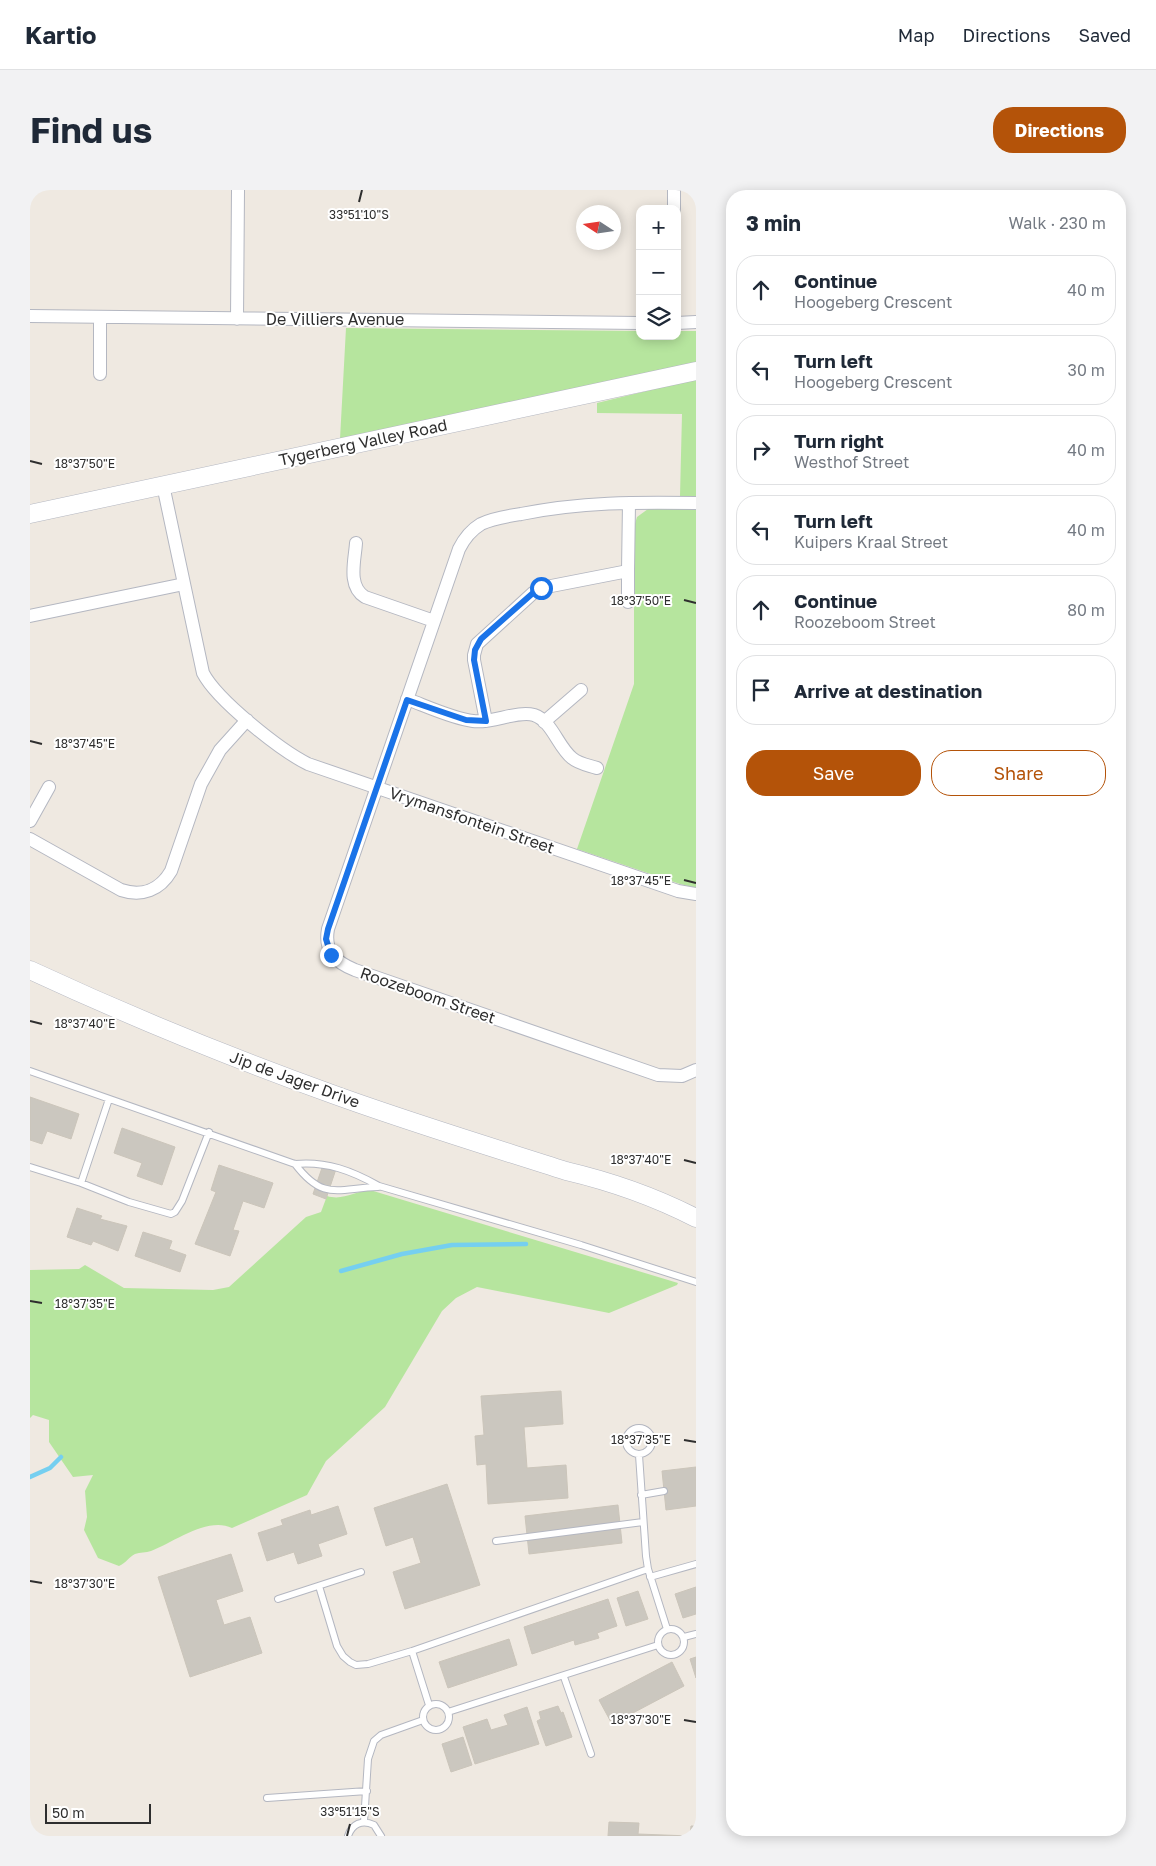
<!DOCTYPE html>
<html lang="en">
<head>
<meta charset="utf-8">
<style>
	body { margin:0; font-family:"Golos Text",sans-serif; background:#f2f2f3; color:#1f2937 }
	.controls { position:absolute; right:15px; top:15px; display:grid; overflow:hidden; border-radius:10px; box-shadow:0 2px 12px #0003 }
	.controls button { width:45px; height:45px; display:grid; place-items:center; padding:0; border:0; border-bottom:1px solid #e0e1e3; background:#fff; color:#1f2937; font:25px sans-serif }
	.compass { position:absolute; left:546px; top:15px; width:45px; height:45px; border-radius:50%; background:#fff; box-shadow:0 2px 12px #0003; rotate:282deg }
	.scale { position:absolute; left:15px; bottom:12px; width:106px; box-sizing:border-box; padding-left:5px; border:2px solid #2e2e2e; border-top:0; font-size:14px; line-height:18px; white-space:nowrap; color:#2e2e2e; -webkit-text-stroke:4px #fff; paint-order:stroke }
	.stop { position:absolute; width:15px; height:15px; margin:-11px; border:4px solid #1a73e8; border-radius:50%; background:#fff }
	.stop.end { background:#1a73e8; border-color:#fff; box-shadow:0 1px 5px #0008 }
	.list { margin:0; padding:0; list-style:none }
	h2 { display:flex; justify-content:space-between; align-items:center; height:65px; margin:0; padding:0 20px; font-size:21px }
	h2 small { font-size:16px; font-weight:400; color:#747a83 }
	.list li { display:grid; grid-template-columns:32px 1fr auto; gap:15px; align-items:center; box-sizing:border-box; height:70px; margin:0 10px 10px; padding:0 10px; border:1px solid #e0e1e3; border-radius:20px }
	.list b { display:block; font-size:19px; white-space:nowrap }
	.list p { margin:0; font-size:16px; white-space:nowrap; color:#747a83 }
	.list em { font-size:16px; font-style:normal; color:#747a83 }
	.actions { display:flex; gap:10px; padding:15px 20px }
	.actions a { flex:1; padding:11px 0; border:1px solid #b45309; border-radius:20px; text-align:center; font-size:18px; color:#b45309 }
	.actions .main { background:#b45309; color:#fff }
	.icon { flex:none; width:28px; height:28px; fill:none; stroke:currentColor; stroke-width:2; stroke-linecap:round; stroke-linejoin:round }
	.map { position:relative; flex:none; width:666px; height:1646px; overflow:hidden; border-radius:20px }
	header { display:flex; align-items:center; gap:30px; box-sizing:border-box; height:70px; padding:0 25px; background:#fff; border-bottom:1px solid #e0e1e3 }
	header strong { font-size:24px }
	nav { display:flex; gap:28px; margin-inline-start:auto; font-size:18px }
	.intro { display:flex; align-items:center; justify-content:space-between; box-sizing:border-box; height:120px; padding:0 30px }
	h1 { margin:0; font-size:35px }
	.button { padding:12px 22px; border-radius:20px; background:#b45309; color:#fff; font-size:18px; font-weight:700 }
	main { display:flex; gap:30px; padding:0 30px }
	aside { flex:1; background:#fff; border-radius:20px; box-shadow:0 2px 12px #0003 }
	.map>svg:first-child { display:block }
	.green { fill:#b6e59e }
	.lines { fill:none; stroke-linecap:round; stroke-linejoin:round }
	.stream { stroke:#75cff0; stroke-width:4.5 }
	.building { fill:#cbc7bf; stroke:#cbc5ba }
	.lane-casing { stroke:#b4b7c1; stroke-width:8 }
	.street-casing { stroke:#b4b7c1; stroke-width:14 }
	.secondary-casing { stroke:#b4b7c1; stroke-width:19 }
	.lane { stroke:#fff; stroke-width:6 }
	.street { stroke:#fff; stroke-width:12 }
	.secondary { stroke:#fff; stroke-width:18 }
	.route { stroke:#1a73e8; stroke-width:6 }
	.ticks { fill:none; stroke:#2e2e2e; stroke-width:2 }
	.labels { text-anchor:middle; stroke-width:4; stroke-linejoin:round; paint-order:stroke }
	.street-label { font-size:16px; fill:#2e2e2e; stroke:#fff }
	.ticks-label { font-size:12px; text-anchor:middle; fill:#2e2e2e; stroke:#fff; stroke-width:4; stroke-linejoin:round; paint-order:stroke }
</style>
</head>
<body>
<header>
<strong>Kartio</strong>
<nav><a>Map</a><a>Directions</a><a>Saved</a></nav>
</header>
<div class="intro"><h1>Find us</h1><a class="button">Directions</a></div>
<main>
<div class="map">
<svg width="666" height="1646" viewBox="0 0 666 1646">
	<rect width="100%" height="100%" fill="#efe9e1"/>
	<path class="green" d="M316 138 610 141V146H647V141H666V174L310 249Z
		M666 189V306H650L652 224 567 223V213Z
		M618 319H666V698L650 694 547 659 604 494V337L607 327Z
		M340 1000 648 1093 647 1095 579 1123 447 1097 426 1108 412 1121 355 1217 296 1271 277 1305 202 1338C178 1326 144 1352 121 1361 116 1363 110 1362 105 1364 99 1367 96 1373 89 1376L68 1368 54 1340 57 1327 55 1301 63 1285 43 1287 19 1252V1230L3 1225 0 1228V1080L49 1079 55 1075 94 1098 183 1100 199 1097 276 1027 291 1022 297 1006C313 1011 325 1001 340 1000Z"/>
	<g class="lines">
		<path class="stream" d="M311 1081 372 1064 422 1055 496 1054
			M0 1287 20 1278 31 1267"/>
	</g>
	<path class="building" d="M0 907 49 924 41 949 17 941 12 954 0 950Z
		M92 938 145 957 132 995 107 986 112 973 84 963Z
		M294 972 307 976 296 1009 283 1004Z
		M189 975 243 993 234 1018 213 1011 203 1040 209 1041 200 1066 165 1054 186 1002 181 1000Z
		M47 1018 72 1026 70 1029 97 1036 88 1061 63 1051 61 1055 37 1047Z
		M113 1042 142 1051 139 1059 156 1065 150 1082 105 1066Z
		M531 1201 533 1234 494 1237 497 1278 536 1275 538 1308 458 1314 456 1274 447 1275 445 1246 454 1245 451 1206Z
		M666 1277V1316L636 1320 632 1281Z
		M417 1294 450 1395 375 1419 363 1382 391 1373 383 1347 356 1356 344 1318Z
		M588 1315 592 1353 499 1364 495 1326Z
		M308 1316 317 1344 288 1354 292 1366 268 1374 264 1362 237 1371 228 1343 253 1335 251 1330 280 1320 281 1325Z
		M201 1364 213 1401 186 1410 194 1435 220 1427 232 1463 160 1487 128 1387Z
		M666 1397V1424L653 1428 645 1404Z
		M608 1401 618 1429 596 1436 587 1408Z
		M578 1409 587 1436 567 1443 569 1448 545 1455 544 1450 502 1464 494 1437Z
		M479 1449 487 1475 418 1498 409 1472Z
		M666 1467V1488L660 1469Z
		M642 1472 654 1496 582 1534 569 1510Z
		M528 1516 531 1523 533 1522 542 1547 516 1556 507 1531 511 1529 509 1522Z
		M497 1517 509 1554 445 1574 433 1537 457 1529 461 1540 478 1535 474 1525Z
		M433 1547 442 1575 421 1582 412 1554Z
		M579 1632 609 1633 608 1644 660 1646 661 1636H666V1646H578Z"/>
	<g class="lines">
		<g class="lane-casing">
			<path id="lane" d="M0 881 265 974C297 971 322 981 349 996L551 1055 666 1092
				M265 974C294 1012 308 998 348 997
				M0 977 51 993 99 1012 141 1024 145 1022 152 1011 179 942
				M51 993 79 909
				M596 1251a13 13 0 1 1 26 0a13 13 0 1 1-26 0Z
				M609 1265 616 1366 618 1379 637 1439
				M611 1305 634 1301
				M466 1351 613 1332
				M620 1387 666 1374
				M289 1396 307 1456 313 1466 320 1472 326 1475 338 1474 382 1461 618 1379
				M248 1409 331 1382
				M628 1452a13 13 0 1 1 26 0a13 13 0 1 1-26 0Z
				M654 1447 666 1444
				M382 1461 399 1515
				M534 1487 561 1564
				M393 1527a13 13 0 1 1 26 0a13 13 0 1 1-26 0Z
				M418 1522 628 1455
				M237 1608 337 1601
				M334 1632 338 1569 344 1551 351 1545 393 1530
				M318 1646C322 1634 332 1629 344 1635L351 1646"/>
		</g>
		<g class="street-casing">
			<path id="street" d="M644 19V0
				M0 126 610 133
				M70 127V184
				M207 129 208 0
				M647 133 666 132
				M133 295 173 483C187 510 250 560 278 574L648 701 666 704
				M666 313C606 312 551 312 491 324 478 326 463 328 451 334 441 340 434 349 429 359L298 739C294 761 305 772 325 780L628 885 652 886 666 880
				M326 353C325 370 317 396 335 407L404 431
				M598 412V381
				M0 426 154 394
				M377 509C396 516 424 529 443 531 462 534 487 520 504 525 522 531 528 557 542 568 549 574 558 575 567 578
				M456 531 444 470V465L447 454 503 403 511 398 598 381 599 313
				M514 532 551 500
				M0 631 19 597
				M0 649 91 700C112 707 130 700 141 681L171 594 190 560 217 530"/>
		</g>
		<g class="secondary-casing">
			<path id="secondary" d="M0 324 666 181
				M0 780C99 826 199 867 302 904 379 932 458 956 536 981 583 992 623 1006 666 1028"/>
		</g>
		<use href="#lane" class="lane"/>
		<use href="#street" class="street"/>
		<use href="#secondary" class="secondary"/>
	</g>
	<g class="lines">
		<path class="route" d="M301 765 296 749 298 739 377 510 436 530 456 531 444 470 445 460 451 449 503 403 511 398"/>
	</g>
	<path class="ticks" d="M329 12 332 0M0 271 12 274M654 410 666 413M0 551 12 554M654 690 666 693M0 831 12 834M654 970 666 973M0 1111 12 1113M654 1250 666 1252M0 1391 12 1393M654 1530 666 1532M317 1646 320 1634"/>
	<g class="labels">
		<g class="street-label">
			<text x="305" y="135">De Villiers Avenue</text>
			<text transform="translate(333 252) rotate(-12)" y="6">Tygerberg Valley Road</text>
			<text transform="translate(442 630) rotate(19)" y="6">Vrymansfontein Street</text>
			<text transform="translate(398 805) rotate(19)" y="6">Roozeboom Street</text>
			<text transform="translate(265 889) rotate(20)" y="6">Jip de Jager Drive</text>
		</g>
	</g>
	<g class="ticks-label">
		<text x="329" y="29">33°51'10"S</text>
		<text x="55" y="278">18°37'50"E</text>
		<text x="611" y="415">18°37'50"E</text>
		<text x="55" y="558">18°37'45"E</text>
		<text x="611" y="695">18°37'45"E</text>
		<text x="55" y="838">18°37'40"E</text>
		<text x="611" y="974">18°37'40"E</text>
		<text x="55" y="1118">18°37'35"E</text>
		<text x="611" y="1254">18°37'35"E</text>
		<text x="55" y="1398">18°37'30"E</text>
		<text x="611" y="1534">18°37'30"E</text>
		<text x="320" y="1626">33°51'15"S</text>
	</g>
</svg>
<div class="controls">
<button>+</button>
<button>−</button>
<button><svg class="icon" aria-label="layers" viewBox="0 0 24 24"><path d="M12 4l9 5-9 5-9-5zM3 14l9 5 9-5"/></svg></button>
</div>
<svg class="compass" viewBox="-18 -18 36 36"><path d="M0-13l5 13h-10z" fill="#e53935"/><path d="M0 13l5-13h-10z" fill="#747a83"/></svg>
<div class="scale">50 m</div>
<div class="stop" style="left:511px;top:398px"></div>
<div class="stop end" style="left:301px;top:765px"></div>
</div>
<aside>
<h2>3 min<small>Walk · 230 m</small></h2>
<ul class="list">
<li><svg class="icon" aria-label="ahead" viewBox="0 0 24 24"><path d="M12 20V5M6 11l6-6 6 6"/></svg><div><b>Continue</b><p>Hoogeberg Crescent</p></div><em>40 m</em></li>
<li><svg class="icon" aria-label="left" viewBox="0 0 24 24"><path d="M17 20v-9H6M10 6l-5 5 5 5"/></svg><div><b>Turn left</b><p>Hoogeberg Crescent</p></div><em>30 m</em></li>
<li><svg class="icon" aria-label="right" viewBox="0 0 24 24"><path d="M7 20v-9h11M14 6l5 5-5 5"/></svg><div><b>Turn right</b><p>Westhof Street</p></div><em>40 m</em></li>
<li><svg class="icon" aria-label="left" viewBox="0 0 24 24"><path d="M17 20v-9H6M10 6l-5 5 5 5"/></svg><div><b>Turn left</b><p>Kuipers Kraal Street</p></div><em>40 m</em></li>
<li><svg class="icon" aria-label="ahead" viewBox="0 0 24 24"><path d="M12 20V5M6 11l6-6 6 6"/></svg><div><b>Continue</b><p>Roozeboom Street</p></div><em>80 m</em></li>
<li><svg class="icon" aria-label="arrive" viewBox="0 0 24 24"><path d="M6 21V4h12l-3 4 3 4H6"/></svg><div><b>Arrive at destination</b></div></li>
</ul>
<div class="actions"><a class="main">Save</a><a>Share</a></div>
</aside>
</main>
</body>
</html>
